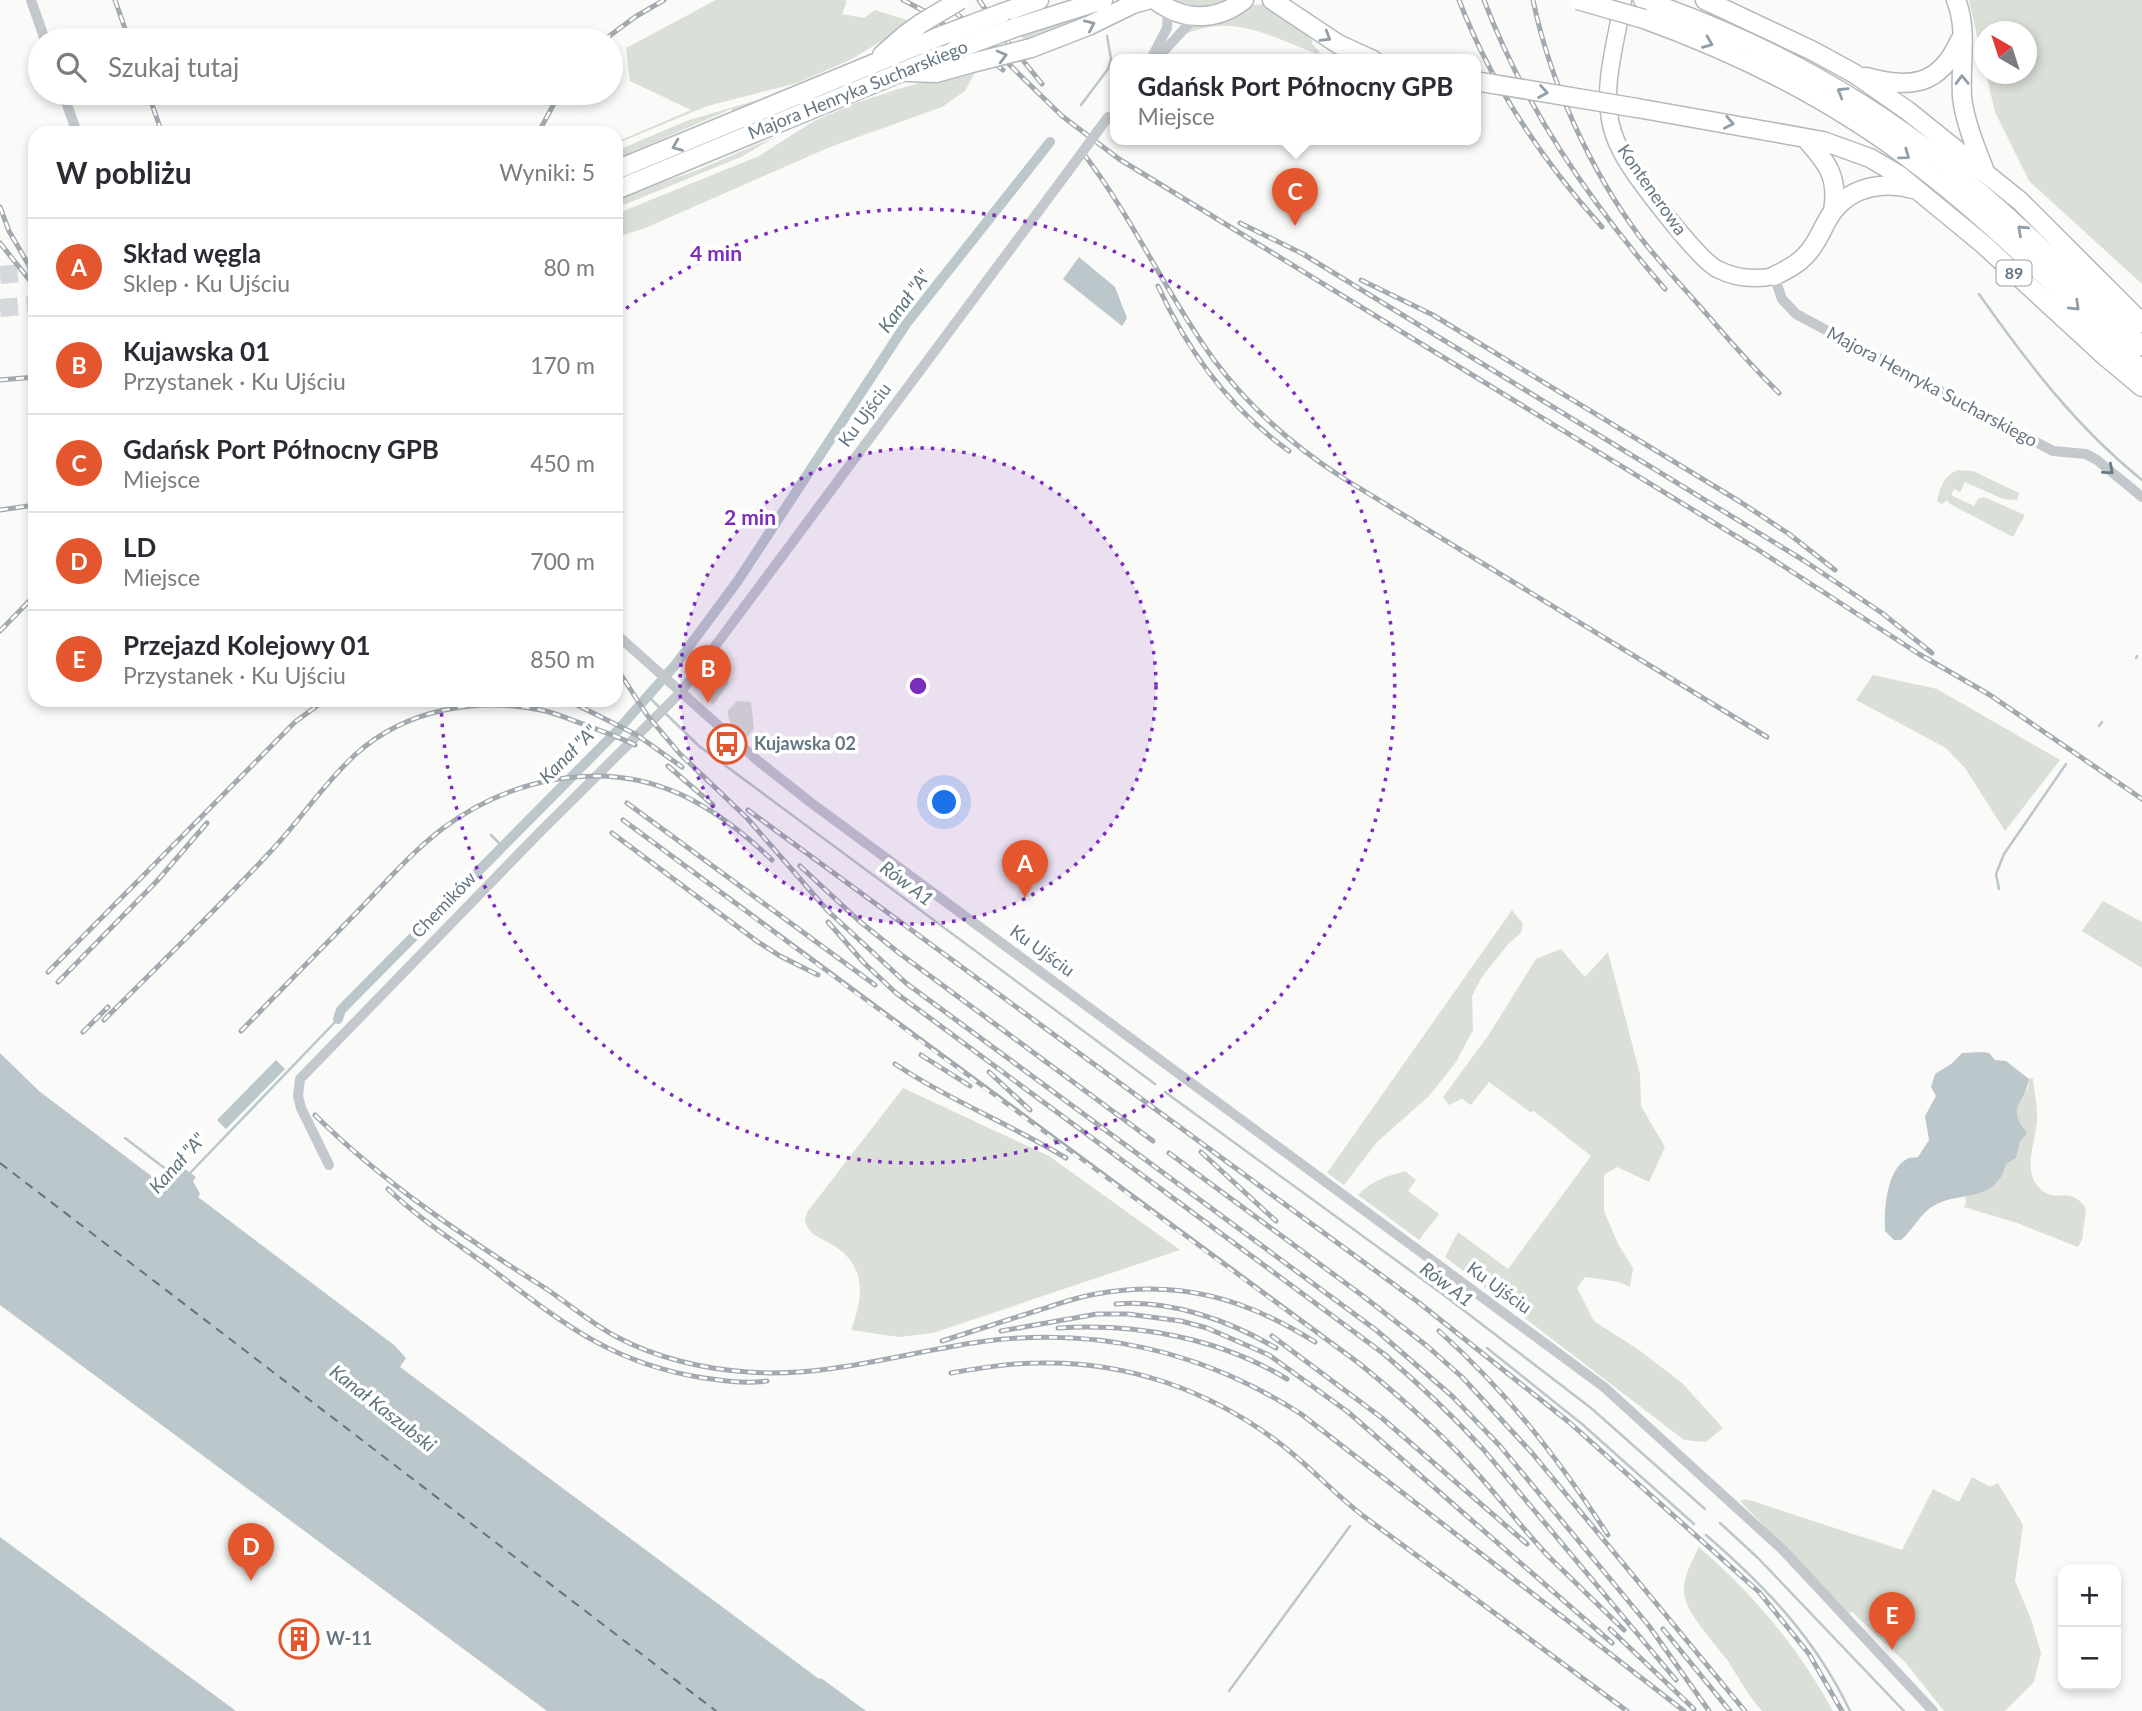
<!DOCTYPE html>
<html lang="pl">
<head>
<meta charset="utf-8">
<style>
	body { margin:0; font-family:Lato,sans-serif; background:#f7f7f7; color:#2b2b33 }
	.controls { position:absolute; right:21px; bottom:21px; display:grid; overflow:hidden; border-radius:14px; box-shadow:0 4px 10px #0003 }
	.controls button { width:63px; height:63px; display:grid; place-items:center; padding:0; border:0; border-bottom:2px solid #e1e1e2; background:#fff; color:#2b2b33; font:35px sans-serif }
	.compass { position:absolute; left:1974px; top:21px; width:63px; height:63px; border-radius:50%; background:#fff; box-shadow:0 4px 10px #0003; rotate:321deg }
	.you { position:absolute; left:945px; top:803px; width:24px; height:24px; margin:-18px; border:5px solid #fff; border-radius:50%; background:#1a73e8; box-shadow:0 0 0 10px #1a73e833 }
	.badge { display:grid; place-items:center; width:46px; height:46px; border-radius:50%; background:#e4572e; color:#fff; font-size:23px; font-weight:700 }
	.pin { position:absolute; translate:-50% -58px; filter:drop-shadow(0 2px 4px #0008) }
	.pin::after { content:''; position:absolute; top:37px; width:24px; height:21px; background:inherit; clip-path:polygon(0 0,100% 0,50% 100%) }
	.popup { position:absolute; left:1110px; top:54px; width:371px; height:91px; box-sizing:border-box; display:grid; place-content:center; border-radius:14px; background:#fff; filter:drop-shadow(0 2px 5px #0005); font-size:23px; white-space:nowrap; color:#7c7c81 }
	.popup b { font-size:26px; color:#2b2b33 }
	.popup::after { content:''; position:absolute; left:50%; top:100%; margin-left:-14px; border:14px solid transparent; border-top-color:#fff }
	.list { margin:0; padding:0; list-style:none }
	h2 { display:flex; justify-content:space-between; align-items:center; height:91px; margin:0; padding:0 28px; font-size:30px }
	h2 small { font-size:23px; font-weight:400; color:#7c7c81 }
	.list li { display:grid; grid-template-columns:46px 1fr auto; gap:21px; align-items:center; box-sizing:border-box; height:98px; padding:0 28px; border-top:2px solid #e1e1e2 }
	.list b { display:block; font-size:26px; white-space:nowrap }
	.list p { margin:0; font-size:23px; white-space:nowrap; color:#7c7c81 }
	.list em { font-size:23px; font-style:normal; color:#7c7c81 }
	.icon { flex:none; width:38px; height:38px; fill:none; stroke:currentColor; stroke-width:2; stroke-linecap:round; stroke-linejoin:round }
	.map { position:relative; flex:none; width:2142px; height:1711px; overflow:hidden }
	.search { position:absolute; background:#fff; box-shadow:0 4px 10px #0003; left:28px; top:28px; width:595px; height:77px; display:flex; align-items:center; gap:18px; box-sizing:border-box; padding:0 24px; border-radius:38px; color:#7c7c81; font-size:26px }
	.panel { position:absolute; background:#fff; box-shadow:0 4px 10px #0003; left:28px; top:126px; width:595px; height:581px; border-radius:21px }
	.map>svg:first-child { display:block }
	.green { fill:#dadfd7 }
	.water { fill:#bbc7cb }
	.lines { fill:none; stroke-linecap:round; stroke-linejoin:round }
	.stream { stroke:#bbc7cb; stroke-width:2.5 }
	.canal { stroke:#bbc7cb; stroke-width:10 }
	.ferry { stroke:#60757c; stroke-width:2; stroke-dasharray:9 7; stroke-linecap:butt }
	.trunk-tunnel { stroke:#d5d9db; stroke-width:18; stroke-dasharray:18 9; stroke-linecap:butt }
	.primary-casing { stroke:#b5babe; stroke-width:19 }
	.trunk-casing { stroke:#b4b9bd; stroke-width:21 }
	.minor { stroke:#c3c8cc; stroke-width:10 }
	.primary { stroke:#fff; stroke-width:16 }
	.trunk { stroke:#fff; stroke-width:18 }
	.rail-casing { stroke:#a2aab0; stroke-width:5 }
	.rail { stroke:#fff; stroke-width:2.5; stroke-dasharray:8; stroke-linecap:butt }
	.trunk-bridge-casing { stroke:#b4b9bd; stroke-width:21; stroke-linecap:butt }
	.minor-bridge { stroke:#c3c8cc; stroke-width:10 }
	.trunk-bridge { stroke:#fff; stroke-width:18 }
	.oneway { stroke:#939fa8 }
	.oneway2 { stroke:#6a7a87 }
	.ring { fill:none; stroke:#7b2cbf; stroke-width:3.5; stroke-dasharray:3.5 7 }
	.labels { text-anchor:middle; stroke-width:7; stroke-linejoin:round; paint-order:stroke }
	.shield { fill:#fff; stroke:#939fa8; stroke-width:2 }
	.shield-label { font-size:16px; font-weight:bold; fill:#657683 }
	.street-label { font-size:18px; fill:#657683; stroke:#fff }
	.poi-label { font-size:18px; font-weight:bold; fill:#657683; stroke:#fff; text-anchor:start }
	.water-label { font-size:19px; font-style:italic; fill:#60757c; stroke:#fff }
	.centre { fill:#7b2cbf; stroke:#fff; stroke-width:3.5 }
	.ring-label { font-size:21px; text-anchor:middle; font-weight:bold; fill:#7b2cbf; stroke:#fff; stroke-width:7; stroke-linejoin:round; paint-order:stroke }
</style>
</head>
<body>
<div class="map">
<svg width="2142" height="1711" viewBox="0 0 2142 1711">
	<rect width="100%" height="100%" fill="#fafaf8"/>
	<path class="green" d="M716 0H844L847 1 842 14 864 18 875 10 913 22 850 60 797 83 707 106 616 144V142L691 110 630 81 626 48Z
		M1171 0H1228L1201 7Z
		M1969 0H2142V284L2029 181 1995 112 1986 74H2026V32H1984V68Z
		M1124 3 1027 43 1019 34Z
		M1263 4C1282 7 1299 28 1313 41L1311 43 1320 52 1317 54C1272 37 1232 12 1184 35L1194 25 1220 21 1253 5Z
		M944 42 949 46 741 132 739 127Z
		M978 67 965 91 942 107 830 147 643 229 616 237V214L759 156 814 121 856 103 898 89Z
		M761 99 733 111 731 109 616 159V151L689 120Z
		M777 136 741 157 616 208V199L700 169Z
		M1958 470 1973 471 2019 493 2017 500 2003 499 1965 482 1960 492 1954 489 1951 495 1974 506 1978 499 1984 497 2025 515 2013 537 1950 504 1947 500 1942 504 1937 501C1941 487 1943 476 1958 470Z
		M719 663 729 672 728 685 713 705 702 694 705 681Z
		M1873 675 1937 689 2060 760 2005 831 1965 768 1946 748 1856 700Z
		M737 701 751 702 754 729 747 737C737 729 727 724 728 710Z
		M2103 901 2142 922V968L2082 931Z
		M1512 910 1523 924 1521 933 1508 944 1482 977 1472 996 1473 1030 1456 1062 1429 1096 1377 1142 1344 1185 1327 1173Z
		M1561 949 1585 977 1608 952 1640 1074 1641 1106 1665 1147 1649 1182 1617 1167 1604 1175V1211L1618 1244 1633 1268 1630 1287 1619 1282 1585 1277 1577 1288 1594 1321 1639 1350 1682 1383 1723 1428 1706 1442 1684 1440 1445 1257 1458 1232 1508 1269 1591 1156 1534 1111 1530 1112 1489 1082 1471 1105 1462 1099 1449 1105 1443 1097 1488 1036 1536 959Z
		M2033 1078C2034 1092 2038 1108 2037 1122 2035 1145 2020 1175 2044 1192 2061 1202 2071 1186 2086 1209L2082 1240 2078 1247 2017 1223 1964 1207 1966 1201 1965 1197 1988 1189 2006 1164 2016 1158 2020 1142 2016 1113 2020 1099 2028 1088 2029 1079Z
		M903 1088 1049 1156 1180 1250 933 1333 899 1337 851 1330C864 1296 867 1265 831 1244 819 1237 807 1234 805 1219L808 1211Z
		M1405 1171 1416 1180 1408 1191 1439 1214 1419 1240 1358 1195C1371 1181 1387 1176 1405 1171Z
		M1972 1477 1990 1487 1998 1483 2023 1525 2015 1581 2031 1619 2041 1653 2034 1682 2005 1711H1944L1905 1662 1852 1612 1849 1613 1740 1501 1746 1499 1902 1550 1933 1489 1959 1502Z
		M1699 1547C1754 1595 1798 1647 1833 1711H1762C1748 1696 1739 1678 1728 1661 1716 1645 1689 1616 1685 1598 1680 1582 1692 1561 1699 1547Z"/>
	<path class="water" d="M1079 257 1115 287 1127 318 1122 326 1063 279Z
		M1983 1052 1989 1053 1995 1060 2006 1061 2029 1079C2025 1104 2005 1107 2027 1133L2020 1142 2016 1158 2006 1164C1996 1203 1961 1191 1935 1205 1921 1212 1913 1230 1901 1240H1894L1885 1231C1884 1211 1886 1170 1907 1159 1910 1157 1914 1158 1918 1157L1929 1140 1925 1116 1936 1096 1931 1087 1935 1074 1951 1064 1962 1053Z
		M0 1053 39 1091 166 1187 173 1178 165 1172 170 1166 173 1169 181 1166 196 1177 193 1181 200 1194 198 1197 394 1345 406 1358 400 1367 819 1679 821 1678 866 1711H547L0 1305Z
		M276 1060 285 1069 226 1129 217 1120Z
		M0 1537 236 1711H0Z"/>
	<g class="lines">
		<path class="stream" d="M1081 105 1108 69 1111 59 1107 36
			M1979 294C2027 362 2076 427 2142 480
			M2136 658 2137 656
			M649 697 659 707
			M664 712 699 746 1155 1084
			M2099 726 2102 722
			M491 835 503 847
			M1999 889 1996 874 2004 854 2066 764
			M1165 1092 1441 1293 1591 1408 1705 1509
			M125 1138 167 1170
			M190 1173 338 1019
			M1487 1348 1582 1424 1694 1524
			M1720 1523 1758 1558 1904 1711
			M1706 1535C1766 1587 1815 1638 1850 1711
			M1229 1691 1350 1526"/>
		<path class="canal" d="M338 1019 341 1010 617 731 676 664 737 582 906 324 1050 142"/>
		<path class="ferry" d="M0 1163 716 1711"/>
		<path class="trunk-tunnel" d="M0 275 35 272
			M0 308 35 305"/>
		<g class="primary-casing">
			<path id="primary" d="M1623 0C1618 32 1604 81 1609 112 1610 126 1615 140 1622 153 1634 176 1696 257 1717 269 1735 278 1755 280 1774 276"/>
		</g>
		<g class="trunk-casing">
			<path id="trunk" d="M1155 0C1183 21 1216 22 1244 0
				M1272 0 1338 44 1373 60
				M1643 0C1751 37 1852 90 1942 161 2013 217 2077 283 2142 346
				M1705 0 1813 51 1855 74 1908 111 2020 201 2142 323
				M1956 0C1968 29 1960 65 1962 97 1965 122 1975 146 1984 169
				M1002 13 1039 0
				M1644 19C1741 54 1833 100 1915 163 1997 225 2068 299 2142 370
				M1014 28 1103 0
				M1031 48 1088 26 1133 4 1147 0
				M882 55 906 34 920 24
				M908 72 936 73 972 63
				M1866 77C1910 89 1940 86 1960 40
				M1637 108 1823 141 1870 158 1899 175 1983 244 2106 357 2142 387
				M1805 138C1827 163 1839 176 1833 211
				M616 170 938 37
				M616 190 955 50
				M1774 276C1786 270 1797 265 1806 255 1819 242 1823 224 1834 210 1853 186 1885 181 1913 189"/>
		</g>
		<path class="minor" d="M31 0 45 40
			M1151 59 1167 28 1168 10
			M1151 60 1164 51 1195 17
			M63 93 77 133
			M1774 276 1782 299 1796 314 2053 451 2086 454 2097 460 2142 497
			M616 634 757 760 810 802 1604 1387 1783 1550 1933 1711
			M329 1165 301 1108 298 1096 300 1079 539 833 681 692 1067 173"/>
		<use href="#primary" class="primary"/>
		<use href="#trunk" class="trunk"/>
		<g class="rail-casing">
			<path id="rail" d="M115 0 129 40
				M903 0 930 14 1003 70
				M943 0 1062 116 1119 159 1757 549 1919 654 1990 695 2142 799
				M979 0 1008 42 1042 84
				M1459 0C1492 86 1541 159 1602 227
				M1484 0C1525 108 1590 202 1665 289
				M1533 0C1550 82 1590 170 1640 237 1660 263 1682 286 1703 310 1728 339 1752 367 1779 393
				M604 40 635 17 664 0
				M148 93 162 133
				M538 133 560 93
				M1083 153C1133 218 1166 294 1214 360 1249 407 1293 446 1343 478L1767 737
				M0 207 9 231 35 276
				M1240 223 1303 254 1803 560 1882 613 1932 653
				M0 243 35 287
				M1361 280 1433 315 1742 503 1789 534 1835 570
				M1158 286C1188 352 1229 408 1289 451
				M0 380 35 377
				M0 510 35 505
				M0 631 35 595
				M616 667 647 715 680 754 747 818 828 911 906 983 1376 1330 1452 1396 1500 1446 1649 1626 1709 1711
				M567 700 637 735 682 767
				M668 766 713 805
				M627 803 875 985
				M748 810 1418 1302 1570 1423 1759 1592 1809 1654 1842 1711
				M623 820C868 1002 1113 1184 1360 1364 1404 1400 1446 1437 1483 1480 1506 1506 1526 1533 1550 1558
				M612 833 758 942 780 956 818 975
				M800 866 858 920 899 953 1153 1141
				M828 922 864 963 896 993 1384 1354C1419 1384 1452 1415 1483 1449L1676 1680
				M48 972 295 722 325 700
				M58 982 157 881 207 823
				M104 1020C160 964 218 908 272 850 301 819 325 782 356 754 406 709 477 697 541 710 556 713 571 720 586 725 603 732 620 737 635 745
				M241 1031C280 991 320 950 359 910 386 882 412 852 442 829 510 778 603 758 682 795 716 811 745 834 772 860
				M83 1032 108 1007
				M921 1055 970 1086
				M895 1064C949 1100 1010 1124 1066 1158
				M989 1072 1030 1110
				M315 1115C381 1181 467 1239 545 1288 569 1304 592 1324 617 1337 656 1358 704 1369 748 1372 827 1378 902 1353 979 1342 1094 1326 1203 1351 1301 1414L1684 1711
				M1201 1152 1276 1221
				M1169 1153 1363 1296 1427 1346 1462 1377 1532 1453 1745 1711
				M388 1189C417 1217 452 1240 485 1264 559 1320 608 1363 704 1378 725 1381 746 1384 767 1381
				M1116 1304C1170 1299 1230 1321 1276 1348
				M1058 1328C1137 1323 1219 1338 1287 1379
				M1001 1331 1097 1314H1128L1181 1321 1207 1328 1269 1355 1348 1412 1612 1643
				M1439 1331C1508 1393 1557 1457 1608 1535
				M1272 1336 1382 1418 1527 1544
				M942 1341C974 1331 1007 1320 1039 1310 1058 1304 1077 1297 1096 1294 1178 1279 1245 1298 1315 1342
				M951 1373C980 1368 1010 1363 1040 1363 1126 1361 1209 1390 1278 1442 1309 1465 1335 1495 1366 1518 1453 1582 1540 1647 1627 1711
				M1544 1552 1624 1630
				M1610 1629 1694 1709
				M1663 1629 1730 1711"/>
		</g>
		<use href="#rail" class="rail"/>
		<g class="trunk-bridge-casing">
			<path id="trunk-bridge" d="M1578 0 1644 19
				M920 24 960 0
				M938 37 1002 13
				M955 50 1014 28
				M972 63 1031 48
				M1475 81 1637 108"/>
		</g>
		<path class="minor-bridge" d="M1067 173 1108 117"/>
		<use href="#trunk-bridge" class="trunk-bridge"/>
	</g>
	<defs><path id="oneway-chevron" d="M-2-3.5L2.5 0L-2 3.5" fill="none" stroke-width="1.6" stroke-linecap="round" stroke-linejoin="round" transform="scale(1.75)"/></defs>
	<g class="oneway">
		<use href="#oneway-chevron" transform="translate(1090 25) rotate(-25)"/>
		<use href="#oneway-chevron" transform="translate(1326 37) rotate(31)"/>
		<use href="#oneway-chevron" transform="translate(1708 43) rotate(22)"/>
		<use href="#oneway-chevron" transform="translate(1002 56) rotate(-15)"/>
		<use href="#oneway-chevron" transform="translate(1962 80) rotate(-91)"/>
		<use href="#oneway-chevron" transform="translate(1543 92) rotate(9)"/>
		<use href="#oneway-chevron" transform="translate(1842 92) rotate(-149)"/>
		<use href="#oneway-chevron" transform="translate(1729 123) rotate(11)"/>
		<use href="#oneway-chevron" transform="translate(677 146) rotate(158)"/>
		<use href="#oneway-chevron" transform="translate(1905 155) rotate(36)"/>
		<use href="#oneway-chevron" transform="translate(2022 230) rotate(-137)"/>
		<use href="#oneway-chevron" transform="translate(2075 306) rotate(44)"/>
	</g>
	<use class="oneway2" href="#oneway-chevron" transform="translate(2109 470) rotate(41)"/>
	<circle cx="918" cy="686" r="238" fill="#7b2cbf" fill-opacity=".12"/>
	<g class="ring">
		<circle cx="918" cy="686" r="238"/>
		<path d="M618 315A477 477 0 1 1 441 703"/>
	</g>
	<defs>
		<g id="bus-ring" transform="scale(2.0125)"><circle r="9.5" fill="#fff" stroke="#e4572e" stroke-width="1.5"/><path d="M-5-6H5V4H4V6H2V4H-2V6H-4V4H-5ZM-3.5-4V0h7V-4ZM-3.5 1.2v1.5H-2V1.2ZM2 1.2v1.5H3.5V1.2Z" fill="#e4572e"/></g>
		<g id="building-ring" transform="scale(2.0125)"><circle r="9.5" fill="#fff" stroke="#e4572e" stroke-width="1.5"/><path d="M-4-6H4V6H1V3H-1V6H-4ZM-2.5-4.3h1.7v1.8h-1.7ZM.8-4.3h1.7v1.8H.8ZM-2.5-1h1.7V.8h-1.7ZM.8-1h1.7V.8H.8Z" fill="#e4572e"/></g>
	</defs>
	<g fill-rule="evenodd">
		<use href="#bus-ring" x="727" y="744"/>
		<use href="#building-ring" x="299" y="1639"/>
	</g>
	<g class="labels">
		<rect class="shield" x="1996.5" y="260.5" width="35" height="25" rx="5"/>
		<g class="shield-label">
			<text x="2014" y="279">89</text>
		</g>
		<g class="street-label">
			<text transform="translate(858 90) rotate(-22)" y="6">Majora Henryka Sucharskiego</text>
			<text transform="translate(1652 190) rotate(55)" y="6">Kontenerowa</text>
			<text transform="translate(1932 387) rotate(28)" y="6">Majora Henryka Sucharskiego</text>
			<text transform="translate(865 415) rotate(-53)" y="6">Ku Ujściu</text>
			<text transform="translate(444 905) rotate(-46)" y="6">Chemików</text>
			<text transform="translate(1042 951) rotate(36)" y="6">Ku Ujściu</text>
			<text transform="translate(1499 1288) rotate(36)" y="6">Ku Ujściu</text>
		</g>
		<g class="poi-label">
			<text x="754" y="750">Kujawska 02</text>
			<text x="326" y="1645">W-11</text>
		</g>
		<g class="water-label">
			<text transform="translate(904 301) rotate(-53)" y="7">Kanał "A"</text>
			<text transform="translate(568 754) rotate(-45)" y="7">Kanał "A"</text>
			<text transform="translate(907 883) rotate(37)" y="7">Rów A1</text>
			<text transform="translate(177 1163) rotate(-48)" y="7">Kanał "A"</text>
			<text transform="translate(1447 1284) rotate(37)" y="7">Rów A1</text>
			<text transform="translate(383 1408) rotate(38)" y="7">Kanał Kaszubski</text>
		</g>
	</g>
	<circle cx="918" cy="686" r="10" class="centre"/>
	<g class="ring-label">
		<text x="716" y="261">4 min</text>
		<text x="750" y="525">2 min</text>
	</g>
</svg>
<div class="controls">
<button>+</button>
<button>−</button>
</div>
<svg class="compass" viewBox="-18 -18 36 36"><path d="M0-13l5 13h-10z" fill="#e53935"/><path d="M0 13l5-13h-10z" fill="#7c7c81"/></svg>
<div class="you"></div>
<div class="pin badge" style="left:1025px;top:898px">A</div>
<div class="pin badge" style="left:708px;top:703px">B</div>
<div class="pin badge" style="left:1295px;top:226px">C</div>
<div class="popup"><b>Gdańsk Port Północny GPB</b>Miejsce</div>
<div class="pin badge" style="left:251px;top:1581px">D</div>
<div class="pin badge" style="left:1892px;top:1650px">E</div>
<div class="search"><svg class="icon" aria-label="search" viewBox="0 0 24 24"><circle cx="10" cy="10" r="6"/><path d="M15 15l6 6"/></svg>Szukaj tutaj</div>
<section class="panel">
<h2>W pobliżu<small>Wyniki: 5</small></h2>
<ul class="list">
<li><span class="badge">A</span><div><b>Skład węgla</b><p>Sklep · Ku Ujściu</p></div><em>80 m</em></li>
<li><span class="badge">B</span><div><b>Kujawska 01</b><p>Przystanek · Ku Ujściu</p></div><em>170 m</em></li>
<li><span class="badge">C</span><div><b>Gdańsk Port Północny GPB</b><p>Miejsce</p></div><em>450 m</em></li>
<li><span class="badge">D</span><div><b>LD</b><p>Miejsce</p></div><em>700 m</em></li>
<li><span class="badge">E</span><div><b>Przejazd Kolejowy 01</b><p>Przystanek · Ku Ujściu</p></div><em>850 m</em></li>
</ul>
</section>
</div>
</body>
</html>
